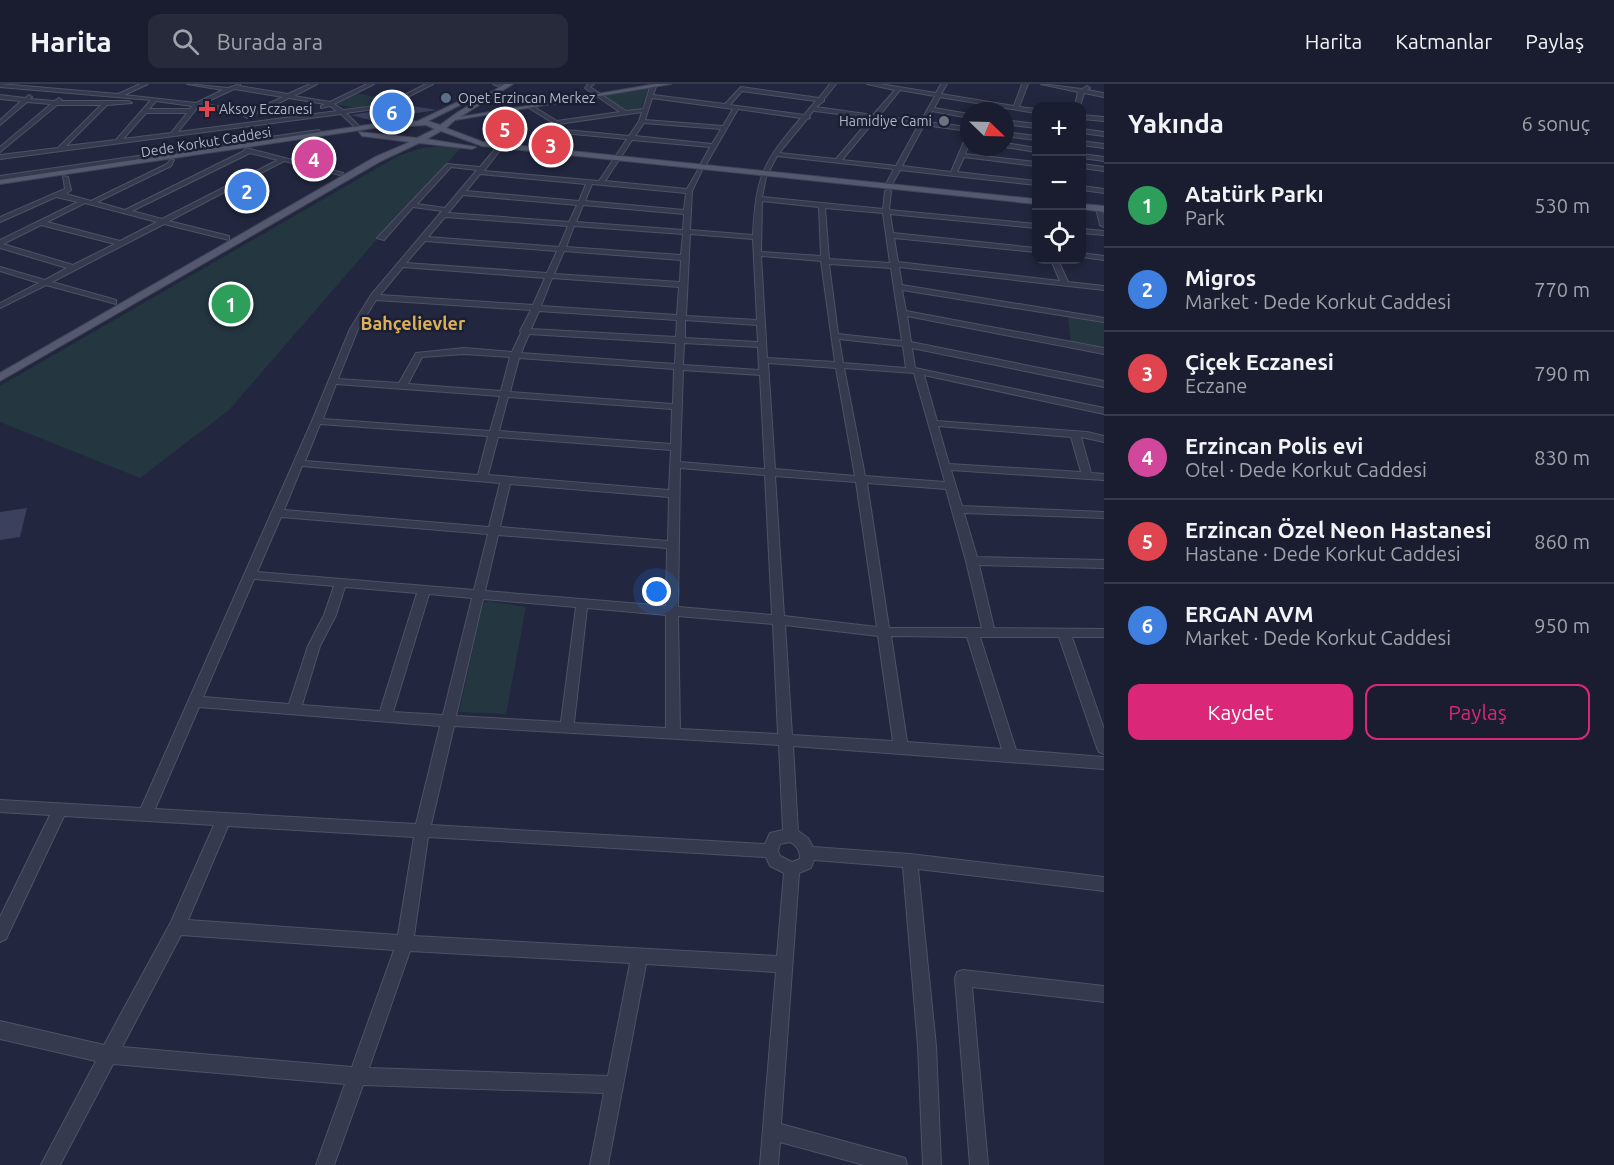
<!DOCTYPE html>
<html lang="tr">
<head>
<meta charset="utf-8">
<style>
	body { margin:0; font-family:Ubuntu,sans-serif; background:#272a3b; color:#f1f3f6 }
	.controls { position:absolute; right:18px; top:18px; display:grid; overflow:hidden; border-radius:12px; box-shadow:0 3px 9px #0003 }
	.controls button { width:54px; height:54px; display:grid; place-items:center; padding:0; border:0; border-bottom:2px solid #383b4b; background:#1a1d2f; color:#f1f3f6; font:30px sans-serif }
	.compass { position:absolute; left:960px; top:18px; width:54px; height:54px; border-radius:50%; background:#1a1d2f; box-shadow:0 3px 9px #0003; rotate:113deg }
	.you { position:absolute; left:657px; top:508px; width:21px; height:21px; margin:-15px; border:4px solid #fff; border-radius:50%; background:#1a73e8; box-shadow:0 0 0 9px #1a73e833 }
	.badge { display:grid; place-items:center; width:39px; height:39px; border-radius:50%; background:#db2777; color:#fff; font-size:20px; font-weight:700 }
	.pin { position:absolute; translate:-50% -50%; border:3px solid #fff; box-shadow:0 2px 6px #0006 }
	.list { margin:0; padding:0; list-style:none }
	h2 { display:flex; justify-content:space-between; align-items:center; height:78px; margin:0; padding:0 24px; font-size:26px }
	h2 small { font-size:20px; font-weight:400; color:#9fa2aa }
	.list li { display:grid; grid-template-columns:39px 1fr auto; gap:18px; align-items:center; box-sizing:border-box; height:84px; padding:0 24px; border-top:2px solid #383b4b }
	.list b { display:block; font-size:22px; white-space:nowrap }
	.list p { margin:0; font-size:20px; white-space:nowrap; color:#9fa2aa }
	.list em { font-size:20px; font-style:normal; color:#9fa2aa }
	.actions { display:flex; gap:12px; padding:18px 24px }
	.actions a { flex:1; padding:14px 0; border:2px solid #db2777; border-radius:12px; text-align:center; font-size:21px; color:#db2777 }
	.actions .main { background:#db2777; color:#fff }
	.icon { flex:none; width:33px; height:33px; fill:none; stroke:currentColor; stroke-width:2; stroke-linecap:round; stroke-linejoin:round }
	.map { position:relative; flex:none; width:1104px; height:1081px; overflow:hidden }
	header { display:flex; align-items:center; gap:36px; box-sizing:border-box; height:84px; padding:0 30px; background:#1a1d2f; border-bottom:2px solid #383b4b }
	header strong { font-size:28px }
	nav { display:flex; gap:33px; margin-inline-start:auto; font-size:21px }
	.search { width:420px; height:54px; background:#272a3b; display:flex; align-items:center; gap:15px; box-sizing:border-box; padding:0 21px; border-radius:12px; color:#9fa2aa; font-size:22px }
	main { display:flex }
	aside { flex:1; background:#1a1d2f }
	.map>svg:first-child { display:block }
	.green { fill:#243640 }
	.building { fill:#3b415d }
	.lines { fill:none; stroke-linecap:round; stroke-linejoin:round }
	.minor-casing { stroke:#4e5266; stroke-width:2 }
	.major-casing { stroke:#3f4357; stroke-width:2 }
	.minor { fill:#363a4e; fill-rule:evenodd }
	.major { fill:#54596f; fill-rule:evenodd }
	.service-dot { fill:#5c6f8a; stroke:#1b1f33; stroke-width:2 }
	.health-dot { fill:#e0444e; stroke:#1b1f33; stroke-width:2 }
	.worship-dot { fill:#6b7280; stroke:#1b1f33; stroke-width:2 }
	.labels { text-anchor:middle; stroke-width:5; stroke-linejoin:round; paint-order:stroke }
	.far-poi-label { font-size:14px; fill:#b1b5ca; stroke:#1b1f33; text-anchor:start }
	.far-street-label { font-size:14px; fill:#b1b5ca; stroke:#1b1f33 }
	.far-district-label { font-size:18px; font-weight:bold; fill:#ddb05a; stroke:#1b1f33 }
</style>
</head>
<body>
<header>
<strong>Harita</strong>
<div class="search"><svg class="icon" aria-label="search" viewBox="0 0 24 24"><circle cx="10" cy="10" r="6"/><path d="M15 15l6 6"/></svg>Burada ara</div>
<nav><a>Harita</a><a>Katmanlar</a><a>Paylaş</a></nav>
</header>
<main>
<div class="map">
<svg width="1104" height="1081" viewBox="0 0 1104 1081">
	<rect width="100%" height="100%" fill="#22273f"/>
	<path class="green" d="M648 5 641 24 626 26 603 12Z
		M355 9 392 16 357 24 333 20Z
		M442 62 461 64 378 154 229 326 140 394 0 338V302L398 72 422 64Z
		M1068 232 1104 237V264L1071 259Z
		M488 517 526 523 506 630 459 628 483 519Z"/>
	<path class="building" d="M400 20 437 26 370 36 351 31 388 25Z
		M27 424 20 453 0 456V428Z"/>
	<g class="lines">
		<g class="minor-casing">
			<path id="minor" d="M0 0 118 10 140 0H148L124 11 196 19 223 6 187 0 228 4 240 0 239 2 288 10 310 0H317L294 12 330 18 367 0H374L334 20 343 26 385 21 426 0H433L388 23 346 29 360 43 358 46 341 30 0 75V71L58 64 101 21H57L0 68V63L51 20 27 18 0 41V36L21 17 0 15V11L25 14 29 11 32 13 30 15 54 17 59 14 62 16 61 17H129L132 19 107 21 66 62 116 56 151 16 0 3ZM234 5 283 13 252 27 202 20ZM289 14 325 20 321 22V24L330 22 337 27 178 48 198 23 247 30 244 32 247 34ZM156 17 192 22 190 25H149ZM146 29H187L171 49 123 55Z
				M493 0H501L498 2Z
				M588 0H594L590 3 626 27 643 25 651 0H657L653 11 725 20 741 3 819 14 830 0H836L824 15V17L816 23 873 31 895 6 867 0H880L936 9 941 0H947L941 10 1014 22 1022 0H1028L1019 23 1036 25V29L940 13 934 24 969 30V34L932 27 926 38 969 43V47L924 41 902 82 951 88 966 53 969 51V60L965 70 1036 78V82L964 73 957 88 1036 97V101L900 86 891 102 888 104 885 102 894 85 777 72 766 93 762 113 883 125 885 107 888 105 891 107 889 126 1036 140V144L890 130 893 149 1036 164V168L894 154 898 178 1060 197 1051 176H1058L1068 198 1104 202V206L899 183 902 201 1104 234V238L902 206 906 227 1104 264V270L907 232 911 258 1104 297V303L912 264 915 284 1104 324V330L924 291 937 337 1087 348 1104 352V358L1081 353 1091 389 1104 390V396L951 386 962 422 1104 428V434L964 429 977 473 1104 476V484L979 481 994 544 1104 545V553H1072L1104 645V670L1099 668 1097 664 1059 553H980L1016 666 1104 673V685L793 662 798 747 808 754 813 763 910 770 1104 793V807L918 785 936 962 941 1081H923L918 962 903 783 814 776 811 784 799 789 781 1040 898 1072 905 1074 907 1081H864L780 1058 778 1081H760L776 888 646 880 608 1081H590L604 1009 363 1001 334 1081H316L345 1000 113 980 60 1081H41L96 977 0 955V937L104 961 171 838 214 741 64 732 6 855 0 858V833L50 731 0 728V716L141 724 312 337 350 245 371 211 442 127 413 123 384 156 377 154 447 80 480 83 496 64 501 65 484 87 599 97 627 55 552 48 537 67H533L553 39 526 22 531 21 557 37 620 28 585 4ZM900 6 935 12 921 37 879 32ZM742 7 816 17 804 31 730 21ZM652 14 733 25 723 42 645 36ZM738 25 801 34C763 78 756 92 753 151L690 146 692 107 702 86H698L687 105 605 97 632 56 710 63 699 83 704 84ZM814 26 815 27 871 34 836 75 779 69 807 35 810 34 809 32ZM642 28 639 37 629 52 555 45 558 40ZM876 35 919 40 896 82 842 76ZM644 39 721 45 712 60 635 52ZM451 83 477 86 445 124 417 120ZM480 90 586 100 579 117 466 107ZM592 100 686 109 684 126 585 117ZM463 111 577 121 569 138 448 129ZM762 117 819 123 821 172 761 168ZM583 121 684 130 683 146 576 138ZM825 124 883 129 890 179 829 175ZM445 133 568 142 559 163 428 153ZM574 142 683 150 681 171 566 163ZM690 150 753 155 757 236 686 232ZM425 157 557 167 547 189 406 179ZM564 167 681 176 680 198 554 190ZM761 172 821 177 835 278 767 274ZM829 180 891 184 902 257 838 250ZM403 183 545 194 533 221 380 211ZM552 194 679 203 677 231 541 222ZM376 216 531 226 520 247 521 249 512 268 464 264 416 269 399 299 338 295 358 245ZM539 227 677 236 676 253 531 245ZM685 236 757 241 758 258 685 254ZM529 250 676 259 675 280 521 269ZM839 255 903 262 906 284 843 279ZM684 259 758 263 759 286 683 281ZM464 270 510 273 501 307 408 300 422 273ZM519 274 674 285 673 320 510 308ZM768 279 836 284 855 392 775 385ZM844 284 914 289 945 398 865 392ZM683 286 760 291 765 385 680 378ZM336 300 500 312 490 347 323 335ZM508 313 672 325 671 360 499 347ZM320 340 488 352 478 391 305 377ZM938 342 1071 353 1081 388 949 380ZM498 353 671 366 669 406 488 391ZM302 382 500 399 489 443 284 426ZM680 384 765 391 772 531 678 523ZM775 392 856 398 877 543 784 532ZM867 399 946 405 966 477 982 544H889ZM510 400 669 413 668 457 500 443ZM281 433 488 450 474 506 257 488ZM498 451 667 464 666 522 485 507ZM254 495 334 502 324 531 308 562 289 620 203 613ZM345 503 417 509 380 627 302 621 320 562 336 531ZM429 510 472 514 443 631 393 628ZM483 515 576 523 561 638 456 632ZM587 524 666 531V644L574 639ZM678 532 773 540 778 650 680 645ZM785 541 878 552 893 657 792 651ZM891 552 967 553 1002 665 907 658ZM199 623 440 642 416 740 155 725ZM454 642 779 661 783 746 770 749 765 760 431 741ZM228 742 414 753 398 851 188 836ZM428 753 766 773 770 782 784 789 777 872 414 852ZM790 758C797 762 800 766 800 775L792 778 780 772 778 767 780 760ZM181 851 394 866 352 983 122 963ZM410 867 630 879 608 992 369 984Z
				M1041 0 1082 5 1087 2 1090 4 1087 6 1104 9V13L1084 9 1080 22H1075L1078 8Z
				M1082 31 1104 33V37L1082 35Z
				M1005 36 1036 40V44L1005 40Z
				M1082 45 1104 48V52L1082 49Z
				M319 46 321 49 0 96V92Z
				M1005 48 1036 52V56L1005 52Z
				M1082 57 1104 60V64L1082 61Z
				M1005 59 1036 64V68L1005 63Z
				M246 64 343 89 340 91 284 77 169 137 229 152V156L164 140 52 198 116 216V220L46 201 0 224V219L39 199 0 187V183L45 196 67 184 0 164V156L78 118 56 113 0 138V133L65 105 63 92 68 93 71 106 66 110 91 117 167 80 170 76H174L171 82 97 118 125 126 244 67ZM250 69 278 76 162 135 132 127ZM85 119 157 138 120 157 47 138ZM41 141 115 160 73 181 3 160Z
				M1082 70 1104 73V77L1082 74Z
				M1082 80 1104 83V87L1082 84Z
				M1082 102 1104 105V109L1082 106Z
				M1100 126 1104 130V143L1100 141 1097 128Z
				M1082 145 1104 147V151L1082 149Z
				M1082 169 1104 172V176L1082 173Z
				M963 886 1104 902V918L972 903 988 1081H970L955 894 957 888Z"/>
		</g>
		<g class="major-casing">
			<path id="major" d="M505 0H513L460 33 656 0H671L455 36 446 44 483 58 1036 115V120L482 62 441 47 427 55 476 63 472 65 419 59 381 77 0 297V289L375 73 410 58 362 52 359 48 417 54 435 45 426 41 374 44 0 100V96L374 40 418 37 462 16H466V18L428 37 440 41 458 28Z
				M1082 120 1104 122V128L1082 125Z"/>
		</g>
		<use href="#minor" class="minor"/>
		<use href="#major" class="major"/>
	</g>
	<circle class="service-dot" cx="446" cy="14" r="6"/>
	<path class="health-dot" d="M204 16h6v6h6v6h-6v6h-6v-6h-6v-6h6z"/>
	<circle class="worship-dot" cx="944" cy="37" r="6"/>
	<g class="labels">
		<g class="far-poi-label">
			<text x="458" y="19">Opet Erzincan Merkez</text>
			<text x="219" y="30">Aksoy Eczanesi</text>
			<text x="932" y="42" text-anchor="end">Hamidiye Cami</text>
		</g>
		<g class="far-street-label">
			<text transform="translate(206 58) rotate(-9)" y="5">Dede Korkut Caddesi</text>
		</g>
		<g class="far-district-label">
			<text x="413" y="246">Bahçelievler</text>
		</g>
	</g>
</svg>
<div class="controls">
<button>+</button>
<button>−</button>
<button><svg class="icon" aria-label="locate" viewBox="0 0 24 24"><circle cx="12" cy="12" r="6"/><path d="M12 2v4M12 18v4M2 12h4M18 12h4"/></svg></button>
</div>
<svg class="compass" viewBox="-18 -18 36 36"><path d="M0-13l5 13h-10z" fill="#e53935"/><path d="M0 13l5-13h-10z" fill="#9fa2aa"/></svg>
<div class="you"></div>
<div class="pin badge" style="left:231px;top:220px;background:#2e9e5b">1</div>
<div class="pin badge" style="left:247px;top:107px;background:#3f7fe0">2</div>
<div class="pin badge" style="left:551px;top:61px;background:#e0444e">3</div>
<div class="pin badge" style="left:314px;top:75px;background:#d1479c">4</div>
<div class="pin badge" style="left:505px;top:45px;background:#e0444e">5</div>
<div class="pin badge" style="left:392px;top:28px;background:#3f7fe0">6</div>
</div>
<aside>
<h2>Yakında<small>6 sonuç</small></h2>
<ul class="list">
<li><span class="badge" style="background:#2e9e5b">1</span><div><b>Atatürk Parkı</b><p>Park</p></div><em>530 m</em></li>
<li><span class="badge" style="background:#3f7fe0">2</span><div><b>Migros</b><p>Market · Dede Korkut Caddesi</p></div><em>770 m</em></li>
<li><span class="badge" style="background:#e0444e">3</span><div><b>Çiçek Eczanesi</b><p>Eczane</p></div><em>790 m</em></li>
<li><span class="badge" style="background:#d1479c">4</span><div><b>Erzincan Polis evi</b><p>Otel · Dede Korkut Caddesi</p></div><em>830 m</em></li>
<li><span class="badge" style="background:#e0444e">5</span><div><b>Erzincan Özel Neon Hastanesi</b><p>Hastane · Dede Korkut Caddesi</p></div><em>860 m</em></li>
<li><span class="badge" style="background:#3f7fe0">6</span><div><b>ERGAN AVM</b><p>Market · Dede Korkut Caddesi</p></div><em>950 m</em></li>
</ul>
<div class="actions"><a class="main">Kaydet</a><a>Paylaş</a></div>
</aside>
</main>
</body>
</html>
